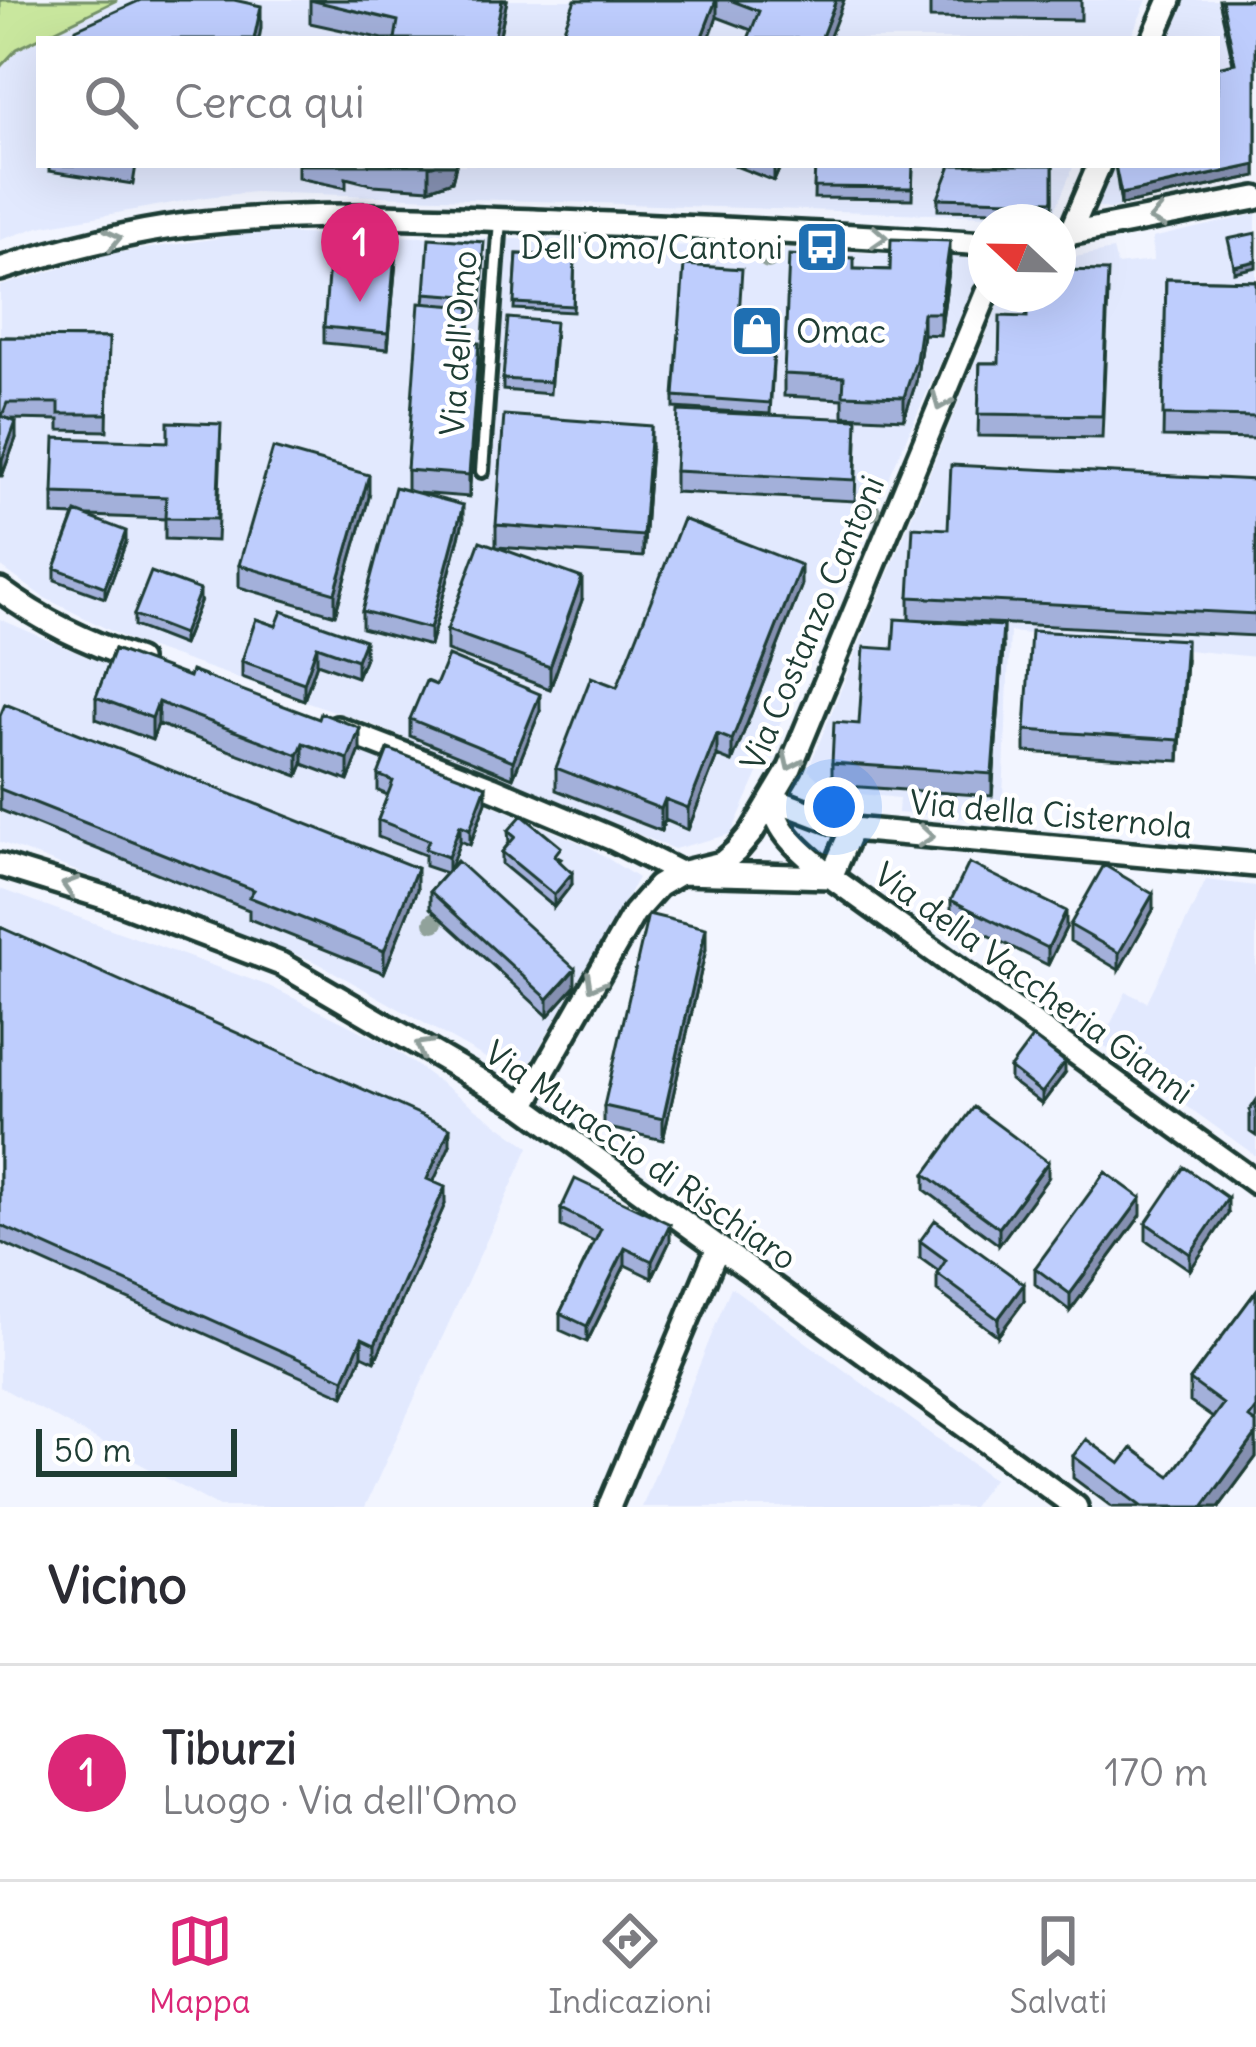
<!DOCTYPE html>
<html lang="it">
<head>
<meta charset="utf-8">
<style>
	body { margin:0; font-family:Delius,sans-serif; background:#f2f2f3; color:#2b2b33 }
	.compass { position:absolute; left:968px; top:204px; width:108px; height:108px; border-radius:50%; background:#fff; box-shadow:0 12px 48px #0002; rotate:292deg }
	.scale { position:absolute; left:36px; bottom:30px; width:201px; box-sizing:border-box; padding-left:12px; border:6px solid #1f3d34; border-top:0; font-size:33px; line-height:42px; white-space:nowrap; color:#1f3d34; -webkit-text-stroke:9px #fff; paint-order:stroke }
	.you { position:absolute; left:834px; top:807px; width:42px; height:42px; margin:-30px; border:9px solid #fff; border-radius:50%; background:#1a73e8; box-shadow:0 0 0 18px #1a73e833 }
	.badge { display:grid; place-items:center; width:78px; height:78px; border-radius:50%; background:#db2777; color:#fff; font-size:39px; font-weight:700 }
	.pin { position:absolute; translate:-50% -99px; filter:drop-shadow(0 3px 6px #0008) }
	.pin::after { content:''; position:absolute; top:63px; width:42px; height:36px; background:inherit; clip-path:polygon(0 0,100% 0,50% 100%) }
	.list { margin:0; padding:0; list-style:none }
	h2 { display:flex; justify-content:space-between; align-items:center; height:156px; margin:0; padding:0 48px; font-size:51px }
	h2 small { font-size:39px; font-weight:400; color:#7c7c81 }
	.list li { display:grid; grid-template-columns:78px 1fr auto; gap:36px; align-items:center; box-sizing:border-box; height:216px; padding:0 48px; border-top:3px solid #e1e1e2 }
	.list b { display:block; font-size:45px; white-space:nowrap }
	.list p { margin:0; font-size:39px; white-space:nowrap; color:#7c7c81 }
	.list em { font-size:39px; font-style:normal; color:#7c7c81 }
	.icon { flex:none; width:66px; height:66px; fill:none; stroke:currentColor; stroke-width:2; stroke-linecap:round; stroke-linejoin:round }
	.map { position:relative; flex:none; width:1256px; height:1507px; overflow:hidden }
	.search { position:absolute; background:#fff; box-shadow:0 12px 48px #0002; left:36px; right:36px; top:36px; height:132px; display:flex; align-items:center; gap:30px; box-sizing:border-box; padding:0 42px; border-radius:0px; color:#7c7c81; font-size:45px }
	.sheet { height:372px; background:#fff }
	nav { display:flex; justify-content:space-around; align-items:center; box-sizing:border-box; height:168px; border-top:3px solid #e1e1e2; background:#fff; font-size:33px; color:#7c7c81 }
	nav a { display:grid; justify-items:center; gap:6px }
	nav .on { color:#db2777 }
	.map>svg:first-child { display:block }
	.built { fill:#e2e9fe }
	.green { fill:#c9e79e; stroke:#749269; stroke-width:3 }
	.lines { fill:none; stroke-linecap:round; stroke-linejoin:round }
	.lane-casing { stroke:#1f3d34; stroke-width:20 }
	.street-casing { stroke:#1f3d34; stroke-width:30 }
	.lane { stroke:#fff; stroke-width:10 }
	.street { stroke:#fff; stroke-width:21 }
	.tree { fill:#91a29b }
	.wall { fill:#a3b0da; stroke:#1f3d34; stroke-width:3 }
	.shaded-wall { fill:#8590b1; stroke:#1f3d34; stroke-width:3 }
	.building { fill:#becdfd; stroke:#1f3d34; stroke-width:3 }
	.oneway { stroke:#8f9e9a }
	.labels { text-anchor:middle; stroke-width:9; stroke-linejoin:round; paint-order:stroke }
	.poi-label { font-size:33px; fill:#1f3d34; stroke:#fff; text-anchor:end }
	.street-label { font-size:33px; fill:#1f3d34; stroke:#fff }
</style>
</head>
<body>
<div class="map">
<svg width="1256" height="1507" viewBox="0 0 1256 1507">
	<rect width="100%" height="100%" fill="#f2f5ff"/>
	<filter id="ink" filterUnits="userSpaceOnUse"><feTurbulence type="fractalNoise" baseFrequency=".00833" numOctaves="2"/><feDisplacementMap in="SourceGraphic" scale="24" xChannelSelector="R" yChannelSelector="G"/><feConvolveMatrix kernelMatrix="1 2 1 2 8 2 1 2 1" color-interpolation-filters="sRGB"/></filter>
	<g filter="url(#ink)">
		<path class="built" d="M117 0H1147L1130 39H39V165H1074L1052 218 254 192 206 197 39 227 0 240V67L17 49Z
			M1183 0H1256V176L1109 209 1096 206 1113 165H1217V39H1167Z
			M1256 214V657L1010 632 1002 821 898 813 899 798 831 791 808 770 1003 294H1058V257H1075L1113 250 1117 265 1153 261 1152 238Z
			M253 233 517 239 976 257 982 268 731 834 674 849 366 722 133 642 43 597 0 566V286L109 254Z
			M0 619 85 656 371 753 590 847 638 878 521 1078 318 963 0 842Z
			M1206 880 1256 886V1156L1101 1044 1126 992 1147 1002Z
			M0 889 269 986 387 1044 529 1147 365 1507H219L0 1387Z
			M731 1287 993 1479 972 1507H642Z"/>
		<path class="green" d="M0 0H117L17 49 0 67Z"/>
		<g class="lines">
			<g class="lane-casing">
				<path id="lane" d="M482 471 500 220"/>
			</g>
			<g class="street-casing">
				<path id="street" d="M1153 39 1170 0
					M1069 235 1099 165
					M1058 236 1256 198
					M0 269C60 250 123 233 186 225 309 210 435 217 559 222 701 227 844 235 986 244
					M0 590C43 622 87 642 138 660
					M337 728 492 788 613 839 680 873 831 877
					M773 799C774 834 807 855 831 877L1256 1183
					M773 799 852 829 1256 865
					M0 865 110 899 281 964 524 1106 1076 1507
					M831 877 852 829
					M524 1106 634 913 658 886 680 873 722 863 736 851 752 832 790 768 986 294
					M609 1507 718 1247"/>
			</g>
			<use href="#lane" class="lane"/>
			<use href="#street" class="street"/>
		</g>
		<g class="tree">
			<circle cx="768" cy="259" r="10"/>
			<circle cx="871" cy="511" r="10"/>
			<circle cx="434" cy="922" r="10"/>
		</g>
		<path class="wall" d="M310 0H507L499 39H383L310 23Z
			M575 0H844L751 30 717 17Z
			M930 0H1081V20L930 18Z
			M1219 0H1256V176L1121 205 1115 165H1217L1233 63Z
			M49 165H136L133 184 49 171Z
			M298 165H456L452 181 429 189 374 185 346 178V188L298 178Z
			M733 165H781L774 181Z
			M815 165H913L912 199 814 198Z
			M1053 165V212L938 210V198Z
			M517 254 575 256 573 312 514 309Z
			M484 259 480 314 470 313 469 343 479 365 469 497 416 493 463 522 430 646 362 628V611L407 490V470L425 293Z
			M396 260 388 349 324 343V327Z
			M950 263 940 335 923 334 916 382 904 419 843 416V399L784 396V374L854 269 890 270Z
			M1166 279 1256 281V439L1163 437Z
			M1108 292 1102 438 978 436 980 363H999L1027 317Z
			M740 316 776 318 770 414 674 408V396Z
			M555 333 550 394 503 390V379Z
			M0 337 109 338 107 431 59 430V420L10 419 16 438 2 476H0Z
			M857 441 855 501 675 492V471Z
			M221 445 217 541 165 539V519L88 516 126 542 105 598 55 580V568L74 516 53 515V493Z
			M651 448 643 557 496 547V525Z
			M1256 480V636L909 619V597Z
			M369 497 335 615 239 587V565Z
			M801 587 732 762 717 756 688 830 665 820 661 831 556 790V768L617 687Z
			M582 600 550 689 447 651V630Z
			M200 602 183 645 134 626V615Z
			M256 619 365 657 357 677 317 663 304 700 242 677V661Z
			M1003 648 992 796 832 785V763L859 724 893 649Z
			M114 649 360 750 348 781 303 764 298 776 158 724 152 740 96 719V697Z
			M1186 661 1179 761 1025 752V730Z
			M436 685 540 711 513 778 410 736V719Z
			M0 716 417 889 384 973 249 919V910L0 810Z
			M378 775 486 802 470 845 460 841 450 869 575 986 548 1016 430 908V891L446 873 425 866V855L378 837V820L388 795 378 791Z
			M508 831 561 859 559 861 572 884 554 907 502 864V852L509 843Z
			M951 900 1066 928 1048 965 951 917Z
			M1153 910 1119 970 1070 941V925Z
			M0 927 450 1145 433 1182 445 1204 375 1361 362 1355 344 1396 0 1242Z
			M706 949 663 1140 604 1127V1106Z
			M1010 1068 1065 1073 1042 1104 1010 1080Z
			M1256 1101V1136L1250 1132V1110Z
			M925 1174 1048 1178 999 1245 925 1190Z
			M561 1209 670 1241 652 1278 625 1265 587 1342 560 1330V1313L594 1242 561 1226Z
			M1228 1214 1190 1270 1146 1240V1223Z
			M1141 1215 1070 1311 1035 1284V1268Z
			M920 1241 1024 1301 998 1336 937 1291V1274L938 1271 920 1258Z
			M1256 1291V1457L1219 1507H1112L1073 1478V1456L1120 1464 1170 1476 1213 1418 1190 1402V1380Z"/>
		<path class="shaded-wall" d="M502 0H507L499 39H494Z
			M716 0H717V17L709 39H701Z
			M836 0H844L829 39H821Z
			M261 6V28L259 39H254Z
			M436 165H456L452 181 429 189V167Z
			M774 165H781L774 181Z
			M1256 165V176L1121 205V194Z
			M950 241V263L940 335V313Z
			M396 243V260L388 349V333Z
			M1256 261V267L1234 272V266Z
			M923 313V334L916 382 904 419V397Z
			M479 343V365L469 497V475Z
			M16 422V438L2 476V460Z
			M651 426V448L643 557V536Z
			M369 475V497L335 615V593Z
			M463 505V522L430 646V629Z
			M126 531V542L105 598V587Z
			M801 565V587L732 762V740Z
			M582 578V600L550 689V667Z
			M200 590V602L183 645V634Z
			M1003 626V648L992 796V774Z
			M365 640V657L357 677V660Z
			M1186 640V661L1179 761V740Z
			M317 646V663L304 700V683Z
			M540 694V711L513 778V761Z
			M158 702V724L152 740V718Z
			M360 728V750L348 781V759Z
			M717 734V756L688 830V808Z
			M303 743V764L298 776V755Z
			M486 786V802L470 845V829Z
			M665 799V820L661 831V809Z
			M460 825V841L448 874V857Z
			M417 868V889L384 973V951Z
			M572 873V884L554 907V895Z
			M1153 894V910L1119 970V953Z
			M1066 911V928L1048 965V948Z
			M706 928V949L663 1140V1119Z
			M575 969V986L548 1016V999Z
			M1065 1062V1073L1042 1104V1093Z
			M450 1128V1145L427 1196V1179Z
			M1048 1162V1178L999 1245V1228Z
			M445 1187V1204L375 1361V1344Z
			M1141 1198V1215L1070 1311V1294Z
			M1228 1198V1214L1190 1270V1254Z
			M670 1224V1241L652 1278V1261Z
			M625 1248V1265L587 1342V1326Z
			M1024 1284V1301L998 1336V1319Z
			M362 1338V1355L344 1396V1379Z
			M1256 1435V1457L1219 1507H1203Z"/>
		<path class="building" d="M141 0H234L261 6 254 39H73L76 29Z
			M310 0H502L494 39H395L398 21Z
			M575 0H716L701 39H560Z
			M730 0H836L821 39H748L759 11Z
			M1222 0H1256V165L1121 194 1115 165H1217V67L1235 63Z
			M815 165H913L912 188 814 187Z
			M951 165H1053V201L938 198Z
			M1256 233V261L1234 266 1228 239Z
			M331 238 396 243 388 333 324 327Z
			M429 238 484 242 480 297 425 293Z
			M891 239 950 241 940 313H923L916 360 904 397 843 395 844 377 784 374 789 255 854 258V269L890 270Z
			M517 254 575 256 573 306 514 303Z
			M684 265 742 269 739 316 776 318 770 403 674 396Z
			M1058 270 1108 271 1102 416 978 414 980 363H999L1000 316 1027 317V294H1058Z
			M1166 279 1256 281V417L1163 415Z
			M419 303 470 307 467 343H479L469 475 407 470Z
			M508 318 555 322 550 382 503 379Z
			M0 337 109 338 107 414H59V403H7L2 416 16 422 2 460 0 459Z
			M678 411 857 419 855 480 675 471Z
			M504 415 651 426 643 536 496 525Z
			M168 422 221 424 217 519 165 518 166 497 53 493 55 438 168 442Z
			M273 448 369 475 335 593 239 565Z
			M951 465 1256 480V614L909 597 913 527 948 529Z
			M395 487 463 505 430 629 362 611Z
			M76 512 126 531 105 587 55 568Z
			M683 519 801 565 732 740 717 734 688 808 665 799 661 809 556 768 591 677 617 687Z
			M480 541 582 578 550 667 447 630Z
			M151 572 200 590 183 634 134 615Z
			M282 611 365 640 357 660 317 646 304 683 242 661 256 619 276 626Z
			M895 619 1003 626 992 774 832 763 834 722 859 724 864 647 893 649Z
			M1031 631 1186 640 1179 740 1025 730Z
			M114 649 189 677 191 671 319 719 321 713 360 728 348 759 303 743 298 755 158 702 152 718 96 697Z
			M448 656 540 694 513 761 410 719 426 681 436 685Z
			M5 704 417 868 384 951 249 897 254 890 0 789V716Z
			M388 749 486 786 470 829 460 825 448 857 425 849 429 840 378 820 393 781 378 775Z
			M522 815 561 847 554 856 572 873 554 895 502 852 515 837 508 831Z
			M457 861 575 969 548 999 430 891Z
			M969 863 1066 911 1048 948 951 900Z
			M1104 865 1153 894 1119 953 1070 925Z
			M648 914 706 928 663 1119 604 1106Z
			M0 927 450 1128 427 1179 445 1187 375 1344 362 1338 344 1379 0 1225Z
			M1033 1037 1065 1062 1042 1093 1010 1068Z
			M974 1107 1048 1162 999 1228 925 1174Z
			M1184 1167 1228 1198 1190 1254 1146 1223Z
			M1105 1172 1141 1198 1070 1294 1035 1268Z
			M575 1179 670 1224 652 1261 625 1248 587 1326 560 1313 601 1229 561 1209Z
			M935 1220 1024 1284 998 1319 937 1274 946 1260 920 1241Z
			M1256 1291V1408L1249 1418 1256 1423V1435L1203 1507H1142L1073 1456 1086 1439 1120 1464 1132 1448 1170 1476 1223 1404 1190 1380Z"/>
		<defs><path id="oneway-chevron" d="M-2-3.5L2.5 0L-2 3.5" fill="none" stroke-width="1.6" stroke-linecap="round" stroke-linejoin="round" transform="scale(3)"/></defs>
		<g class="oneway">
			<use href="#oneway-chevron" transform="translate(1157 218) rotate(169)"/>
			<use href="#oneway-chevron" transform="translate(879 237) rotate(3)"/>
			<use href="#oneway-chevron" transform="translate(113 239) rotate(-13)"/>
			<use href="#oneway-chevron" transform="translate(941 402) rotate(113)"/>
			<use href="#oneway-chevron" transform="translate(791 762) rotate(115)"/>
			<use href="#oneway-chevron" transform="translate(926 836) rotate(5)"/>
			<use href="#oneway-chevron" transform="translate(70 886) rotate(-163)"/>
			<use href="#oneway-chevron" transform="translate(594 983) rotate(119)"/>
			<use href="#oneway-chevron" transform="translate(423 1047) rotate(-150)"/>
		</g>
	</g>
	<defs>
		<g id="bus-square" transform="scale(2.7)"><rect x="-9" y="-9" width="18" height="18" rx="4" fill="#1f6fb2" stroke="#fff"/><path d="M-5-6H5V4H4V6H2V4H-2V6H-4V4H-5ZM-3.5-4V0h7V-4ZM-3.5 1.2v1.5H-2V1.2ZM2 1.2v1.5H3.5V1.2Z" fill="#fff"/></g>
		<g id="shop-square" transform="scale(2.7)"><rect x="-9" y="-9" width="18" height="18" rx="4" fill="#1f6fb2" stroke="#fff"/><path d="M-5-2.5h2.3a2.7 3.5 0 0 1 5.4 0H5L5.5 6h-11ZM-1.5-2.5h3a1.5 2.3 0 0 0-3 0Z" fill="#fff"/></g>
	</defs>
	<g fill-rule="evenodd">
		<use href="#bus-square" x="822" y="247"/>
		<use href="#shop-square" x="757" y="331"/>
	</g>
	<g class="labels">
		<g class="poi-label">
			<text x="783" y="259">Dell'Omo/Cantoni</text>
			<text x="796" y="343" text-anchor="start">Omac</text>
		</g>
		<g class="street-label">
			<text transform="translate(458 343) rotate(-86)" y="12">Via dell'Omo</text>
			<text transform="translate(812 623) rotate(-67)" y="12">Via Costanzo Cantoni</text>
			<text transform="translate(1051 814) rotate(5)" y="12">Via della Cisternola</text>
			<text transform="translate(1034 983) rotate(36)" y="12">Via della Vaccheria Gianni</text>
			<text transform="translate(641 1155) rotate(35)" y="12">Via Muraccio di Rischiaro</text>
		</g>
	</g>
</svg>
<svg class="compass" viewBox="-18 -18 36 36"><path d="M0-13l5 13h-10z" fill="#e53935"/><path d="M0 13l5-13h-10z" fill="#7c7c81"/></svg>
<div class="scale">50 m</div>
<div class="you"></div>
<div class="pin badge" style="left:360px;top:302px">1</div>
<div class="search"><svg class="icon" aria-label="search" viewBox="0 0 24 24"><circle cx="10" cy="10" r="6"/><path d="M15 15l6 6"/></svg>Cerca qui</div>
</div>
<section class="sheet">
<h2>Vicino<small></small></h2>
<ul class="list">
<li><span class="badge">1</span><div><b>Tiburzi</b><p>Luogo · Via dell'Omo</p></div><em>170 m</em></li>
</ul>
</section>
<nav>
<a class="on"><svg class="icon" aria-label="map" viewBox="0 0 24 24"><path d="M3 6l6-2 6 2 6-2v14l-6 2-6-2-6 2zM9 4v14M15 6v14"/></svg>Mappa</a>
<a><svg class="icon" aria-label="directions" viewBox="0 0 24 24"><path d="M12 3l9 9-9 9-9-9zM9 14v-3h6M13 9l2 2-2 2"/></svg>Indicazioni</a>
<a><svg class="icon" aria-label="saved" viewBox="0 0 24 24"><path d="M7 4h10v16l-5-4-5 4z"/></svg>Salvati</a>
</nav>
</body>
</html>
